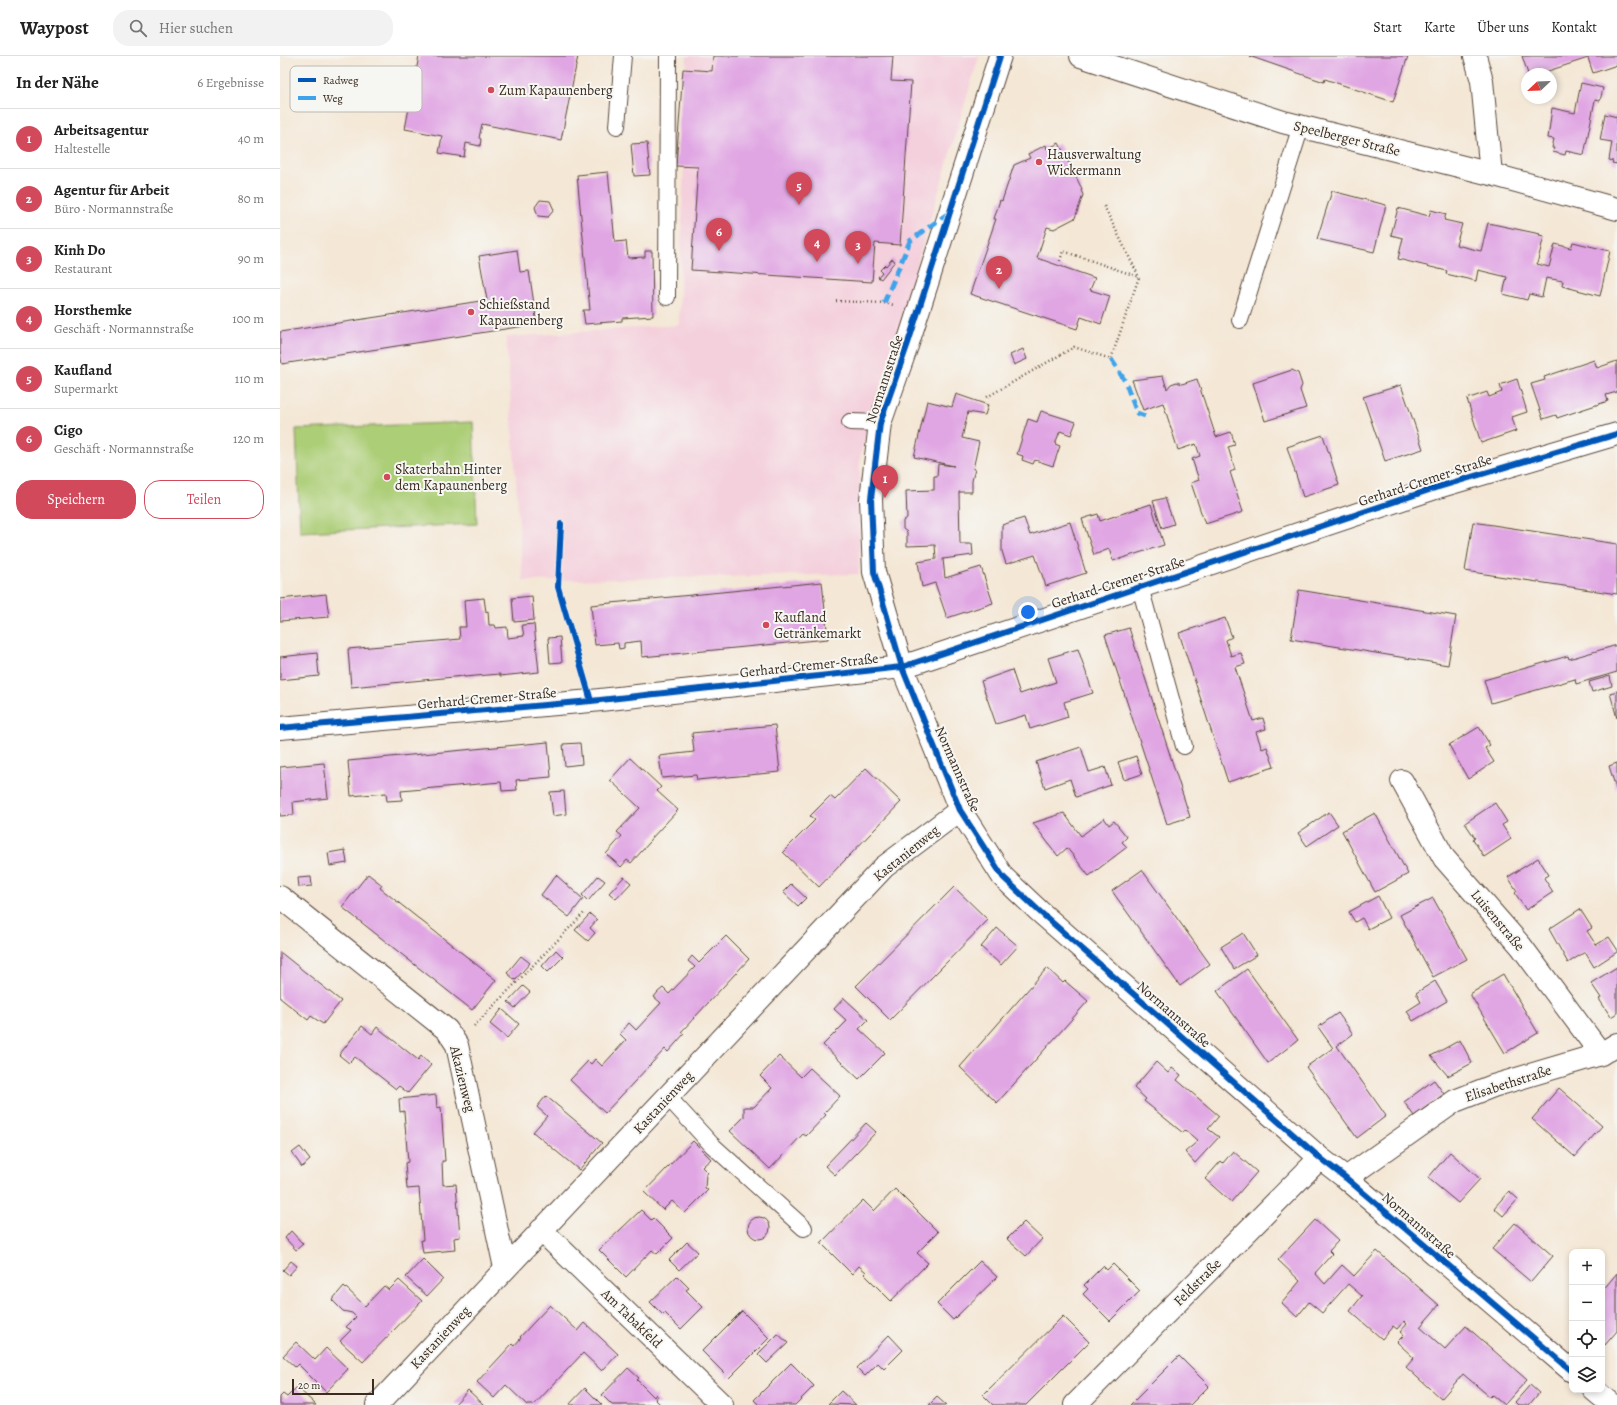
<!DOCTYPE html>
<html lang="de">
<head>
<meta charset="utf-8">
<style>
	body { margin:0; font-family:Alegreya,serif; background:#f2f2f2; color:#222 }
	.controls { position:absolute; right:12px; bottom:12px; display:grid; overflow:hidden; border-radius:8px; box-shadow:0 2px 6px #0003 }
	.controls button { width:36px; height:36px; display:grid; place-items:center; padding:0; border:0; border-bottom:1px solid #e0e0e0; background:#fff; color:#222; font:20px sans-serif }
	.compass { position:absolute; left:1241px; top:12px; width:36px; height:36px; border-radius:50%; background:#fff; box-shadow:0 2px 6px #0003; rotate:247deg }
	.scale { position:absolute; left:12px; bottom:10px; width:82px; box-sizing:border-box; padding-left:4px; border:2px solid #3b2a1e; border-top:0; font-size:11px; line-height:14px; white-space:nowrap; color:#3b2a1e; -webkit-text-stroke:3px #f6f6f2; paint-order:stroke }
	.you { position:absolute; left:748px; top:556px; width:14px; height:14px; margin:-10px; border:3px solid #fff; border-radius:50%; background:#1a73e8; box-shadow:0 0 0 6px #1a73e833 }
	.badge { display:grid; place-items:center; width:26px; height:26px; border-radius:50%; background:#d1495b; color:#fff; font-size:13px; font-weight:700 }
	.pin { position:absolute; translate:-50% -33px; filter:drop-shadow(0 1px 2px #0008) }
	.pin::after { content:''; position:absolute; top:21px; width:14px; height:12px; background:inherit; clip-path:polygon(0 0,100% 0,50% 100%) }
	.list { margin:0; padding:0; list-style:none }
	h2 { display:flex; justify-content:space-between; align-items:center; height:52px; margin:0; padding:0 16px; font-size:17px }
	h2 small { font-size:13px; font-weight:400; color:#767676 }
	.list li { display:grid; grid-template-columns:26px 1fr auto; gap:12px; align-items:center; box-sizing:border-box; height:60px; padding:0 16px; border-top:1px solid #e0e0e0 }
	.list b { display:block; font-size:15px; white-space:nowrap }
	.list p { margin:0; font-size:13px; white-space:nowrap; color:#767676 }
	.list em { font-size:13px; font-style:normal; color:#767676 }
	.actions { display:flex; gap:8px; padding:12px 16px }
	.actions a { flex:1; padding:9px 0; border:1px solid #d1495b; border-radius:16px; text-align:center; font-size:14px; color:#d1495b }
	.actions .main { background:#d1495b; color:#fff }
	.icon { flex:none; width:22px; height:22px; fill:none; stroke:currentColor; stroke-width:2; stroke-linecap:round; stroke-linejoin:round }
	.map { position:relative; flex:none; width:1337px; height:1349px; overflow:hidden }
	header { display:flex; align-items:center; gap:24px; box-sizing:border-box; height:56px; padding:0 20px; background:#fff; border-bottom:1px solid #e0e0e0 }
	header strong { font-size:19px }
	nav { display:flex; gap:22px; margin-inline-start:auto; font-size:14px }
	.search { width:280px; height:36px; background:#f2f2f2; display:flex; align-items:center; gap:10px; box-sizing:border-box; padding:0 14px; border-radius:16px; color:#767676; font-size:15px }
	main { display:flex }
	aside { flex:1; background:#fff }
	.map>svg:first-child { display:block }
	.built { fill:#f4cfdc }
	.green { fill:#acce76; stroke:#747c4a }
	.building { fill:#e0a5e3 }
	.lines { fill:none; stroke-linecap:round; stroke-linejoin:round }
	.service-casing { stroke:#574639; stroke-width:18 }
	.minor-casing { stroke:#574639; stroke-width:24 }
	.path { stroke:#574639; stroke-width:2.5; stroke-dasharray:1 3; stroke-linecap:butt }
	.service { stroke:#fff; stroke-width:16 }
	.minor { stroke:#fff; stroke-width:22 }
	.quiet { stroke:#3fa3ea; stroke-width:5; stroke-dasharray:10 5; stroke-linecap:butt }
	.cycleway-casing { stroke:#f6f6f2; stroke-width:8 }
	.cycleway { stroke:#0057b8; stroke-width:6 }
	.poi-dot { fill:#d1495b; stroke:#f6f6f2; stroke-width:1.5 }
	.labels { text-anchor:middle; stroke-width:4; stroke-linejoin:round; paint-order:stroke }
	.poi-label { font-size:14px; fill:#3b2a1e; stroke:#f6f6f2; text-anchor:start }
	.street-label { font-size:14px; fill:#3b2a1e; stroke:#f6f6f2 }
	.key { fill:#f6f6f2; stroke:#beb9b2; stroke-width:1 }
	.key-label { font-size:11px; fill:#3b2a1e }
</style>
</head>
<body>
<header>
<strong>Waypost</strong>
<div class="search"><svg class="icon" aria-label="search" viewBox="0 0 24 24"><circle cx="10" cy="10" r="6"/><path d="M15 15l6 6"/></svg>Hier suchen</div>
<nav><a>Start</a><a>Karte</a><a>Über uns</a><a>Kontakt</a></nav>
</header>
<main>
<aside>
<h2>In der Nähe<small>6 Ergebnisse</small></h2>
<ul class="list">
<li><span class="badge">1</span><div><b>Arbeitsagentur</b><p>Haltestelle</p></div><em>40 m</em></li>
<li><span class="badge">2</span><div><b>Agentur für Arbeit</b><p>Büro · Normannstraße</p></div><em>80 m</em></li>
<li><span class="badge">3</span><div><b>Kinh Do</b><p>Restaurant</p></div><em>90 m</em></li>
<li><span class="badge">4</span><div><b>Horsthemke</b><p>Geschäft · Normannstraße</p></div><em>100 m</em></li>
<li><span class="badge">5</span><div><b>Kaufland</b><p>Supermarkt</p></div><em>110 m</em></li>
<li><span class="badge">6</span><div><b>Cigo</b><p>Geschäft · Normannstraße</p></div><em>120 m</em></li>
</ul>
<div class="actions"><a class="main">Speichern</a><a>Teilen</a></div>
</aside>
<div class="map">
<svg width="1337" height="1349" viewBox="0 0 1337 1349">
	<rect width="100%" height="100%" fill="#f6f6f2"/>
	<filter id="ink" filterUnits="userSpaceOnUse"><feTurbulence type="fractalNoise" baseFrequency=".025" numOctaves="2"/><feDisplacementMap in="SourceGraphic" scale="8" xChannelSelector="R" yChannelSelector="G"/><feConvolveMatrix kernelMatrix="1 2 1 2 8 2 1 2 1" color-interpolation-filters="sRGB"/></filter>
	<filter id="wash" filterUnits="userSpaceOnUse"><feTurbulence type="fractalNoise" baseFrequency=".012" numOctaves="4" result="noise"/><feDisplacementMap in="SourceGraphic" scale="16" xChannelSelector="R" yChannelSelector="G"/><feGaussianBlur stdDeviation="0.9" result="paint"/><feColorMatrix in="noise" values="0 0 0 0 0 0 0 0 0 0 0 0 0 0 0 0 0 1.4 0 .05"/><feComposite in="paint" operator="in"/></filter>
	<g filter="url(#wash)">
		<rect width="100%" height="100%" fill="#f4e7d5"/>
		<path class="built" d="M407 0H699L580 400 579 518 243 525 226 281 399 269Z"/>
		<path class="green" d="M193 366 197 468 20 476 16 373Z"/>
		<g id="blocks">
			<path class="building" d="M139 0H298L281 84 202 68 199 82 201 83 200 90 186 87 184 101 159 97 162 80 125 73Z
				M433 0H613L611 25 631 26 620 189 595 187 592 226 411 214 418 111 396 110 403 13 432 15Z
				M969 0H1128L1113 46 1045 23 1044 26Z
				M1242 0H1337V9L1313 17 1308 2 1259 18H1248Z
				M1301 27 1323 32 1320 45 1315 44 1304 99 1286 95 1285 99 1273 96 1274 92H1272L1274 83 1268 82 1272 52 1295 57Z
				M1325 58 1337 61V108L1332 107 1333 105 1329 104 1332 86 1320 84Z
				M367 87 370 119 354 120 351 88Z
				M779 87 802 133 801 134 803 139 795 162 774 173 767 171 757 202 815 222 810 234 830 240 821 268 801 261 797 273 690 238 716 163H714L720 144 722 145 734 109 750 102 748 98 766 89 767 93Z
				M328 116 335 186 346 185 348 202 365 201V195H372L373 260 342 262V265L305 268 303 254H310L297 119Z
				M1052 135 1106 149 1094 196 1037 183Z
				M260 144 270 145 274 154 268 161 258 160 255 151Z
				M1118 152 1149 160 1151 154 1166 158 1164 164 1182 168 1176 189 1201 195 1208 167 1260 178 1259 179 1264 180 1257 208 1269 211 1275 188 1291 192 1293 186 1330 195 1320 240 1282 230 1283 225 1266 222 1262 241 1249 238 1247 244 1223 238 1227 221 1198 214 1196 225 1166 218 1167 215 1118 203 1123 182 1111 179Z
				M237 194 240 216 249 215 257 268 2 308 0 296V276L207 244 199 200Z
				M612 203 615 205 601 223 598 221 602 216 600 214 605 209 606 210Z
				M743 293 747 303 734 309 730 299Z
				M1314 304 1317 312 1337 305V336L1326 339 1328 345 1277 362 1276 359 1263 363 1251 328 1265 324 1264 321Z
				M1012 314 1018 317 1022 329 1020 334 1026 352 985 365 973 327Z
				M883 320 887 333 891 328 897 326 902 328 917 323 936 381 951 376 955 389 948 391 955 414 950 416 963 456 925 468 911 427 919 424 912 403 920 400 916 388 898 394 883 347 863 354 852 324Z
				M1237 323 1247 356 1232 361 1236 375 1201 387 1187 343 1207 336 1209 341 1222 336 1220 329Z
				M1121 329 1143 393 1105 405 1083 341Z
				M676 338 708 349 705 359 688 356 682 382 699 386 693 413H695L692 425V436H679L680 488H692L693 499 663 503 665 522 701 511 713 547 667 562 655 527 642 531 638 506 656 503 655 489 627 490V476L623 473V465L627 462 626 435 654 434V420H657L658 408 674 410 634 401 647 345 672 351Z
				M761 355 796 366 791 379 780 375 775 388 780 390 773 410 755 404 753 408 742 404 743 400 737 398 748 363 757 366Z
				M1043 379 1059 429 1023 441 1007 391Z
				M885 442 894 468 882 472 873 445Z
				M871 448 884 489 833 505 829 493 814 499 802 463 818 458 820 465Z
				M744 462 750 479 790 466 806 517 766 530 755 499 726 508 722 495V469Z
				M1193 466 1337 488V538L1185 515Z
				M542 526 548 583 362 601 361 585 344 587V592L339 593 338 587 315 589 311 549Z
				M1019 534 1176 560 1168 609 1011 583Z
				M46 538 49 561 0 565V543Z
				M252 540 254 564 234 566 232 542Z
				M204 542 206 556 208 555 209 569H215L216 572 227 571 228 582 244 580 242 569 254 568 259 616 220 620V618L184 621V620L71 631 68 593 180 583 179 571H186L184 544Z
				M945 562 952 581 946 584 951 600 961 597 965 608 955 611 973 665 983 662 986 673 976 676 982 693 987 691 994 711 948 726 899 577Z
				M849 572 910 761 887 768 825 579Z
				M280 581 282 606 270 607 268 582Z
				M1337 589V616L1296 628 1295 623 1211 647 1204 624 1288 600 1289 603Z
				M798 593 813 637 784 646 788 661 750 673 746 659 716 668 701 625 732 614 740 638 776 626 768 602Z
				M37 597 39 620 0 624V601Z
				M1330 620 1332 630 1312 636 1309 626Z
				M1337 635V662L1330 637Z
				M495 669 500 716 417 724 416 719 382 722 379 700 414 696 412 677Z
				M1199 671 1210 689 1205 692 1214 706 1188 723 1169 689Z
				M268 686 271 721 236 724 237 734 222 735 221 726 121 735 122 744 107 745 106 737 71 740 68 705Z
				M300 687 302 708 285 710 283 688Z
				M801 691 809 716 825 711 831 729 796 741 790 723 765 732 756 706Z
				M856 700 862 718 844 724 838 706Z
				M350 702 381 731 377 735 398 754 369 785 370 786 351 807 347 804 341 811 326 798 342 780 337 776 360 752 330 724Z
				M44 707 48 742 13 746 14 759 0 760V711Z
				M1337 707V736L1329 710Z
				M586 712 621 746 539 831 503 796 535 764 530 760 550 740 555 744Z
				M284 735 286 758 273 760 270 736Z
				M1215 747 1227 766 1222 769 1231 783 1204 801 1193 783 1195 782 1185 767Z
				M1049 756 1058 769 1027 790 1018 777Z
				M784 757 801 780 824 762 829 769 834 765 847 781 842 786 847 791 809 820 787 792 778 800 753 767Z
				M1095 757 1128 818 1095 836 1062 775Z
				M65 794 67 807 50 810 48 797Z
				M1258 802 1269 819 1264 822 1273 836 1246 854 1235 837 1237 835 1228 821Z
				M862 814 930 908 900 930 832 835Z
				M88 818 102 829 100 832 216 924 192 954 62 851Z
				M276 819 303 843 289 861 261 839Z
				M318 820 325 825 308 845 302 839Z
				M31 821 32 830 19 831 18 822Z
				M344 821 351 827 336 843 329 837Z
				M511 828 526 842 518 850 503 836Z
				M674 831 708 864 610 964 576 930Z
				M1098 840 1109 862 1088 873 1082 862 1075 866 1069 856Z
				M1153 842 1187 903 1153 921 1120 859Z
				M1300 853 1312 872 1307 875 1316 889 1329 881 1337 893V896L1314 911 1305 896 1288 907 1269 873Z
				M310 858 317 864 310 872 315 877 308 885 295 874Z
				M717 872 738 890 721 909 701 891Z
				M963 877 977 899 954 913 941 891Z
				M446 880 469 903 401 976 404 978 388 996 385 993 325 1057 290 1024 308 1005 311 1008 315 1003 322 1010 346 984 340 978 349 967 356 974 381 947 374 941 378 936 383 932 389 938 415 911 408 905 412 900 419 907Z
				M276 894 283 901 268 916 262 910Z
				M0 896 61 945 43 968 31 960 28 964 0 942Z
				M241 900 250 907 235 924 227 917Z
				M1337 911V957L1331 961 1319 943 1321 942 1311 927Z
				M767 912 783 927 785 925 808 945 717 1047 680 1011Z
				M967 913 1018 984 988 1007 937 935Z
				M1223 918 1258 977 1225 997 1190 938Z
				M1155 925 1167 945 1133 965 1127 955 1141 946 1136 937Z
				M243 930 250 936 235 952 228 946Z
				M564 942 588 964 579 973 605 997 579 1023 543 989 567 965 554 953Z
				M222 953 239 968 227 982 210 968Z
				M1058 957 1073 978 1057 990 1106 1060 1077 1082 1026 1011 1053 992 1038 971Z
				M82 970 92 978 97 971 138 1004 141 1000 151 1009 128 1037 119 1030 116 1033 75 1001 69 1007 59 999Z
				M1180 984 1192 1007 1168 1020 1151 1000Z
				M499 1000 521 1021 530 1012 560 1040 544 1057 546 1059 526 1080 523 1078 490 1113 450 1075 464 1061V1051H474L492 1032 480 1020Z
				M876 1006 888 1017 892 1012 901 1019 897 1024 939 1060 928 1073 939 1081 915 1107 905 1096 918 1085 905 1074 903 1077 864 1045 866 1043 854 1032Z
				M1154 1024 1164 1038 1134 1060 1124 1046Z
				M1279 1032 1322 1070 1295 1101 1252 1063Z
				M156 1039 157 1052 161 1051 165 1105H162L163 1129 176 1128 180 1181 174 1182 175 1194 143 1197 141 1184H143L139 1132 127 1133 125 1107 128 1106 126 1081 124 1055 120 1056 119 1043Z
				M266 1040 322 1087 299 1114 253 1076 267 1060 257 1051Z
				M586 1067 596 1076 555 1119 545 1110Z
				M413 1085 431 1103 422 1111 428 1117 426 1118 425 1132 428 1134 405 1157 392 1145 383 1154 364 1136Z
				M20 1091 30 1104 22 1111 12 1097Z
				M953 1095 977 1116 951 1146 925 1123 941 1105 943 1107Z
				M1170 1096 1200 1123 1178 1147 1148 1122Z
				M615 1133 658 1176 637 1197 648 1207 611 1245 584 1218 586 1216 579 1210 572 1218 541 1187 583 1144 594 1155Z
				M1229 1135 1238 1143 1223 1160 1214 1152Z
				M361 1154 371 1164 373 1162 393 1182 377 1198 372 1194 346 1221 319 1194Z
				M468 1172a11 11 0 1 1 22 0a11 11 0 1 1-22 0Z
				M1035 1164 1058 1185 1049 1195 1052 1198 1035 1217 1045 1228 1062 1209 1074 1220 1097 1195 1159 1249 1140 1271 1165 1293 1186 1270 1247 1324 1224 1349 1212 1339 1210 1341 1183 1318 1161 1343 1126 1311 1134 1302 1117 1286 1124 1279 1120 1276 1127 1268 1124 1265 1117 1273 1113 1270 1102 1283 1070 1255 1082 1240 1068 1228 1042 1257 1029 1246 1017 1261 1002 1247 1020 1225 998 1204Z
				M744 1166 762 1183 746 1200 727 1183Z
				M1235 1167 1273 1200 1251 1226 1212 1193Z
				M11 1175 23 1188 16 1194 5 1182Z
				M407 1186 418 1196 399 1214 389 1204Z
				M143 1203 163 1223 147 1240 126 1221Z
				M11 1205 17 1210 9 1219 3 1214Z
				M700 1205 717 1221 673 1264 657 1248Z
				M833 1208 860 1235 830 1265 803 1238 808 1233 804 1229 823 1210 827 1214Z
				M1337 1217V1275L1325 1289 1322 1285V1235Z
				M397 1220 409 1232 406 1234 423 1251 401 1273 385 1257 383 1259 370 1246Z
				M119 1224 142 1245 83 1306 60 1285 71 1274 66 1271 76 1261 72 1257 63 1255 52 1244 64 1230 85 1250 104 1230 109 1234Z
				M270 1249 298 1275 305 1267 338 1298 322 1315 303 1297 254 1349H247L226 1329 214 1342 197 1326 232 1288 234 1290 241 1282 240 1281Z
				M462 1255 489 1282 449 1322 422 1295Z
				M783 1260 809 1286 746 1349H713L703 1339Z
				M498 1278 508 1287 487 1307 478 1298Z
				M609 1279 623 1294 604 1313 598 1307 585 1320 577 1312Z
				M16 1286 35 1304 46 1292 68 1313 46 1336 18 1308 15 1311 3 1300Z
				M899 1300 929 1330 910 1349H850Z
				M511 1307 534 1330 515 1349H479L474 1344Z
				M348 1312 359 1322 357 1324 374 1341 376 1338 377 1340 375 1343 381 1349H332L322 1339Z
				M1250 1329 1259 1337 1249 1349H1238L1235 1346Z
				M17 1331 36 1349H0V1341L3 1338 7 1341Z
				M305 1332 322 1349H289Z
				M188 1334 204 1349H174Z
				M561 1335 576 1349 548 1348Z
				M657 1341 666 1349H649Z"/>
		</g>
	</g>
	<g filter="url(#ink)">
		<use href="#blocks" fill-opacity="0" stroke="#574639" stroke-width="1"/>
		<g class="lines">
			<g class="service-casing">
				<path id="service" d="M337 70 343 0
					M387 241 388 0
					M960 264 1021 70
					M570 366 600 367
					M860 531 904 690
					M388 1041 432 1089 524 1172"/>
			</g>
			<g class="minor-casing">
				<path id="minor" d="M720 0 628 287 600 367 591 443 594 516 622 611 680 754 723 821 759 855 1040 1102 1066 1122 1292 1315
					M801 0 1003 66 1211 118 1337 153
					M1195 0 1202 25 1211 118
					M0 672 311 645 622 611 1158 431 1337 378
					M1122 725 1164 802 1241 890 1321 998
					M0 841 167 974 177 989 225 1212
					M1066 1122 1175 1045 1213 1030 1321 998 1337 988
					M261 1174 442 1349
					M1314 1334 1332 1349
					M97 1349 604 811 680 754
					M795 1349 1040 1102"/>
			</g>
			<path class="path" d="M780 205 783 195 859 221
				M556 245 604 247 614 249
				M707 341 794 291 831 303 859 221 823 148
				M194 970 304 857"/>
			<use href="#service" class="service"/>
			<use href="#minor" class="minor"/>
			<path class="quiet" d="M604 247 630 185 670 156
				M831 303 845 325 857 357 865 360"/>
			<g class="cycleway-casing">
				<path id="cycleway" d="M720 0 628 287 600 367 591 443 594 516 622 611 680 754 723 821 759 855 1040 1102 1066 1122 1292 1315
					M281 468 278 531 311 645
					M0 672 311 645 622 611 1158 431 1337 378"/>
			</g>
			<use href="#cycleway" class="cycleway"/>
		</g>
	</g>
	<g class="poi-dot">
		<circle cx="211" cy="34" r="4"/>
		<circle cx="759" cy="106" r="4"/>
		<circle cx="191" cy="256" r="4"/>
		<circle cx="107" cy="421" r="4"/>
		<circle cx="486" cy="569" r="4"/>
	</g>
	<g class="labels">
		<g class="poi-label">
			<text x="219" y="39">Zum Kapaunenberg</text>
			<text x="767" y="103">Hausverwaltung<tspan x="767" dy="16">Wickermann</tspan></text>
			<text x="199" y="253">Schießstand<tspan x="199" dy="16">Kapaunenberg</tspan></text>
			<text x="115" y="418">Skaterbahn Hinter<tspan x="115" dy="16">dem Kapaunenberg</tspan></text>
			<text x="494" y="566">Kaufland<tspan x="494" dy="16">Getränkemarkt</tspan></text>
		</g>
		<g class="street-label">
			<text transform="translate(1067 82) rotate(14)" y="5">Speelberger Straße</text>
			<text transform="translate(604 323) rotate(-72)" y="5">Normannstraße</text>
			<text transform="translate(1145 424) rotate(-18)" y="5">Gerhard-Cremer-Straße</text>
			<text transform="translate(838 526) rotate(-18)" y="5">Gerhard-Cremer-Straße</text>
			<text transform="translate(529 609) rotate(-6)" y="5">Gerhard-Cremer-Straße</text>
			<text transform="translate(207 642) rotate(-5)" y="5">Gerhard-Cremer-Straße</text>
			<text transform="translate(678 713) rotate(66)" y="5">Normannstraße</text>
			<text transform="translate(626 797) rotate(-39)" y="5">Kastanienweg</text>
			<text transform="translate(1218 864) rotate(50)" y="5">Luisenstraße</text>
			<text transform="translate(894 958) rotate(41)" y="5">Normannstraße</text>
			<text transform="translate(183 1023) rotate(76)" y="5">Akazienweg</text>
			<text transform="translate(1228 1027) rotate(-18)" y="5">Elisabethstraße</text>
			<text transform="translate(383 1046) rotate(-47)" y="5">Kastanienweg</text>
			<text transform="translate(1139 1169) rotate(41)" y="5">Normannstraße</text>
			<text transform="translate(917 1226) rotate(-45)" y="5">Feldstraße</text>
			<text transform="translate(352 1262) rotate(44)" y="5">Am Tabakfeld</text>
			<text transform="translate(160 1281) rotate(-47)" y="5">Kastanienweg</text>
		</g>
	</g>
	<rect x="10" y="10" width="132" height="46" rx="6" class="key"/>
	<rect x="18" y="22" width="18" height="4" fill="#0057b8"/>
	<rect x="18" y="40" width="18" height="4" fill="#3fa3ea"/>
	<g class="key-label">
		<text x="43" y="28">Radweg</text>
		<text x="43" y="46">Weg</text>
	</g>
</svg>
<div class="controls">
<button>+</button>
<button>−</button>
<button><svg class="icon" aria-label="locate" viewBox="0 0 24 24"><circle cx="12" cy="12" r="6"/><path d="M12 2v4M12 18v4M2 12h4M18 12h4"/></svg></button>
<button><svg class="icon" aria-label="layers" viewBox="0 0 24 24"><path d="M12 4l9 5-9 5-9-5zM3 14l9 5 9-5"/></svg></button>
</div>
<svg class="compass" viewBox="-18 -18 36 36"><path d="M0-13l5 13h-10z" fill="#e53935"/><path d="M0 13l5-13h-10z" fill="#767676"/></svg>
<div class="scale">20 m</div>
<div class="you"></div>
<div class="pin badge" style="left:605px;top:442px">1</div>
<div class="pin badge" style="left:719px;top:233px">2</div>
<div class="pin badge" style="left:578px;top:208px">3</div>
<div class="pin badge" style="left:537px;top:206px">4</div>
<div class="pin badge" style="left:519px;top:149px">5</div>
<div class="pin badge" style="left:439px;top:195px">6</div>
</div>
</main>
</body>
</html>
